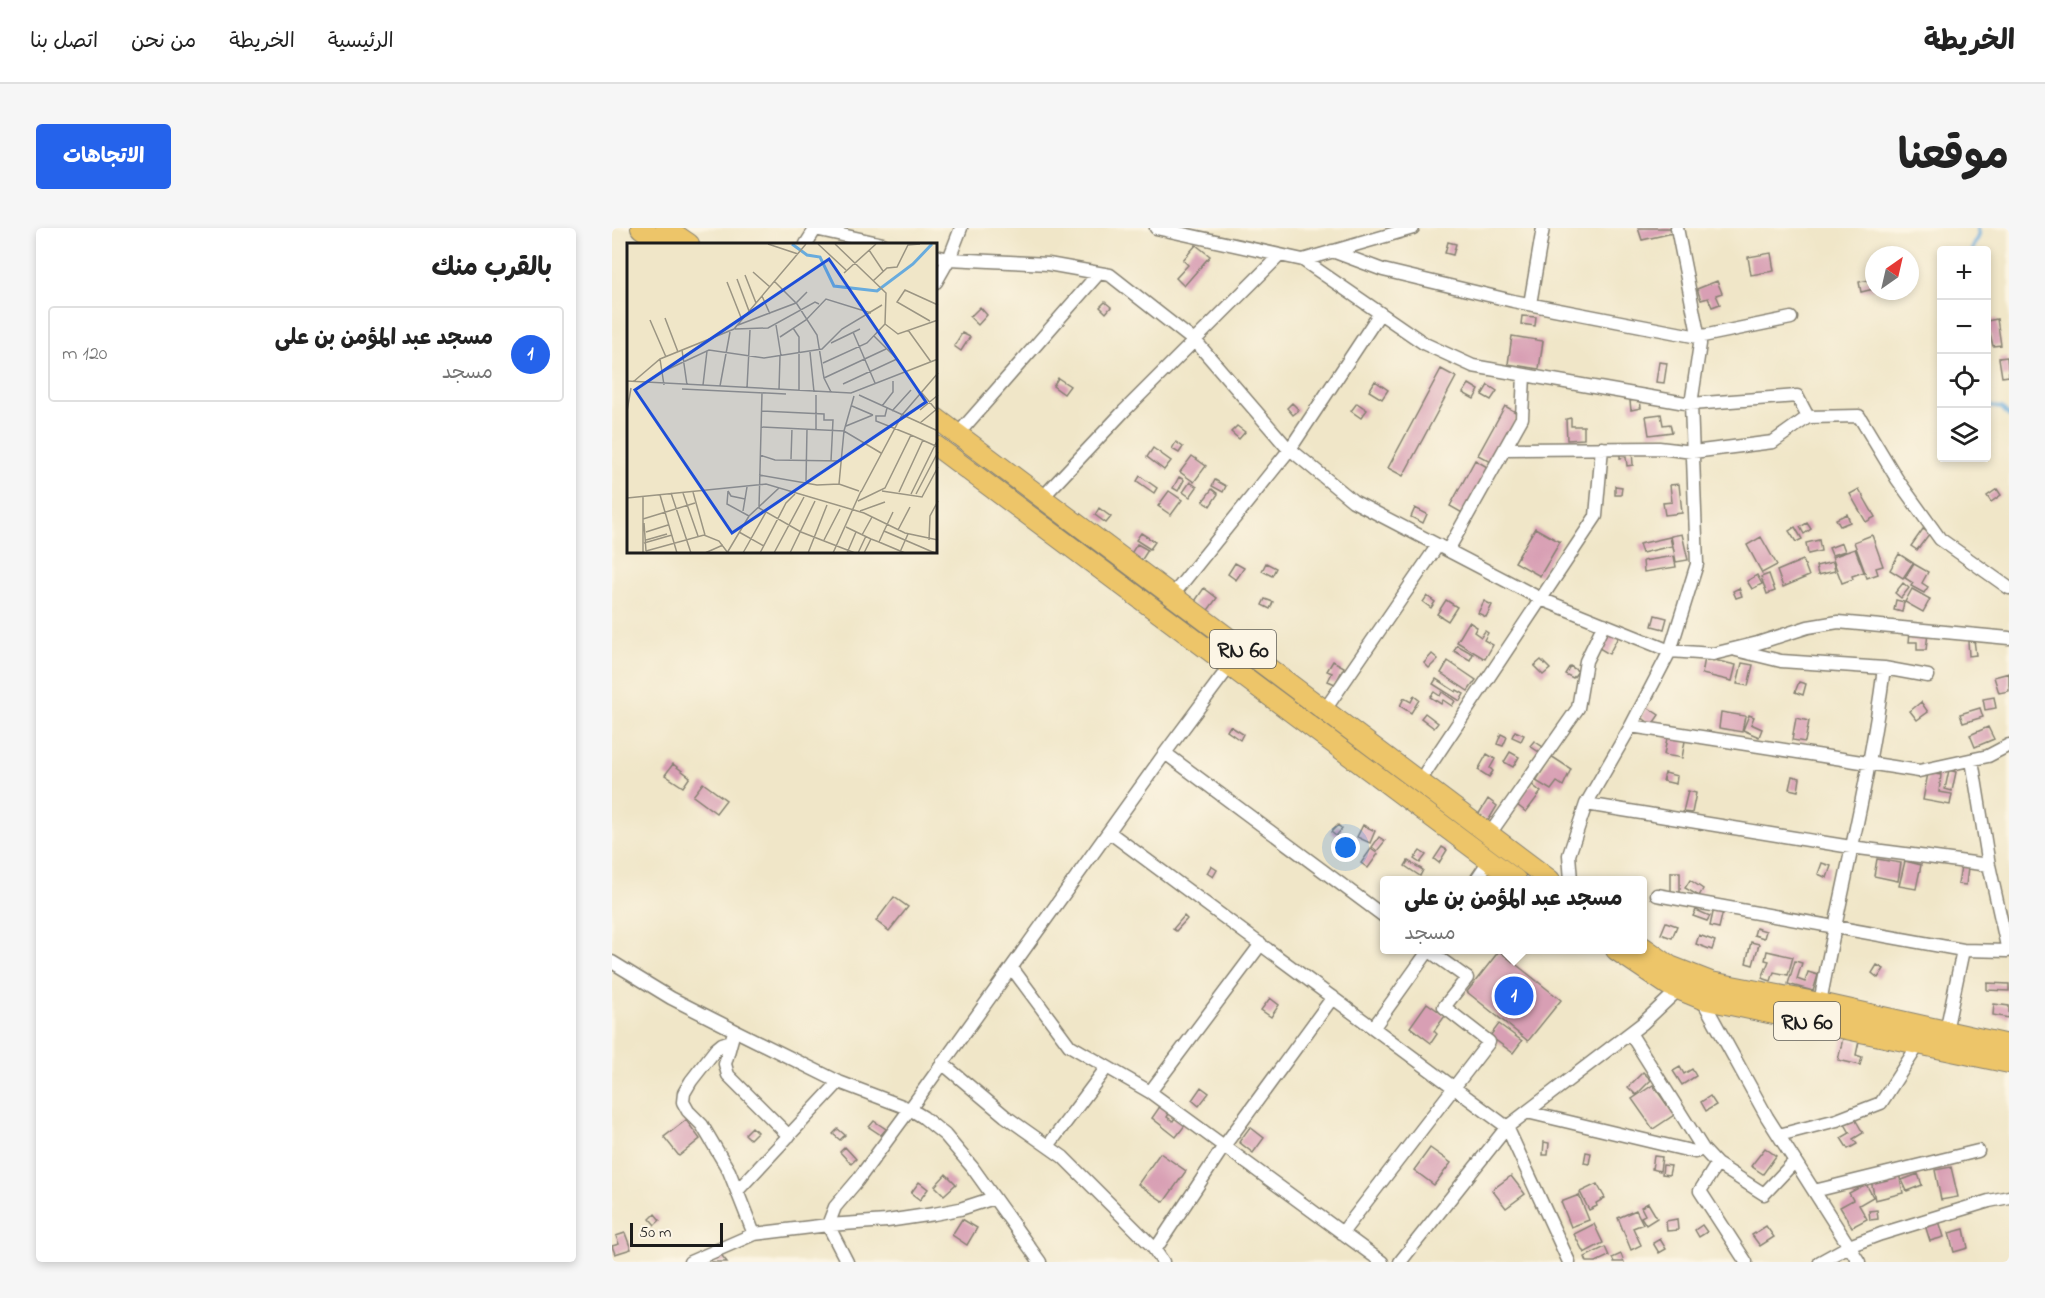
<!DOCTYPE html>
<html lang="ar">
<head>
<meta charset="utf-8">
<style>
	body { margin:0; font-family:"Indie Flower","Playpen Sans Arabic",sans-serif; background:#f6f6f6; color:#222; direction:rtl }
	.controls { position:absolute; right:18px; top:18px; display:grid; overflow:hidden; border-radius:6px; box-shadow:0 3px 9px #0003 }
	.controls button { width:54px; height:54px; display:grid; place-items:center; padding:0; border:0; border-bottom:2px solid #e0e0e0; background:#fff; color:#222; font:30px sans-serif }
	.compass { position:absolute; left:1253px; top:18px; width:54px; height:54px; border-radius:50%; background:#fff; box-shadow:0 3px 9px #0003; rotate:34deg }
	.scale { position:absolute; left:18px; bottom:15px; width:93px; box-sizing:border-box; padding-left:6px; border:3px solid #1c1c1c; border-top:0; font-size:16px; line-height:21px; white-space:nowrap; color:#1c1c1c; -webkit-text-stroke:4px #fcf5e5; paint-order:stroke }
	.you { position:absolute; left:734px; top:620px; width:21px; height:21px; margin:-15px; border:4px solid #fff; border-radius:50%; background:#1a73e8; box-shadow:0 0 0 9px #1a73e833 }
	.badge { display:grid; place-items:center; width:39px; height:39px; border-radius:50%; background:#2563eb; color:#fff; font-size:20px; font-weight:700 }
	.pin { position:absolute; translate:-50% -50%; border:3px solid #fff; box-shadow:0 2px 6px #0006 }
	.popup { position:absolute; left:768px; top:648px; width:267px; height:78px; box-sizing:border-box; display:grid; place-content:center; border-radius:6px; background:#fff; filter:drop-shadow(0 2px 4px #0005); font-size:20px; white-space:nowrap; color:#767676 }
	.popup b { font-size:22px; color:#222 }
	.popup::after { content:''; position:absolute; left:50%; top:100%; margin-left:-12px; border:12px solid transparent; border-top-color:#fff }
	.list { margin:0; padding:0; list-style:none }
	h2 { display:flex; justify-content:space-between; align-items:center; height:78px; margin:0; padding:0 24px; font-size:26px }
	h2 small { font-size:20px; font-weight:400; color:#767676 }
	.list li { display:grid; grid-template-columns:39px 1fr auto; gap:18px; align-items:center; box-sizing:border-box; height:96px; margin:0 12px 12px; padding:0 12px; border:2px solid #e0e0e0; border-radius:6px }
	.list b { display:block; font-size:22px; white-space:nowrap }
	.list p { margin:0; font-size:20px; white-space:nowrap; color:#767676 }
	.list em { font-size:20px; font-style:normal; color:#767676 }
	.icon { flex:none; width:33px; height:33px; fill:none; stroke:currentColor; stroke-width:2; stroke-linecap:round; stroke-linejoin:round }
	.map { position:relative; flex:none; width:1397px; height:1034px; overflow:hidden; direction:ltr; border-radius:6px }
	header { display:flex; align-items:center; gap:36px; box-sizing:border-box; height:84px; padding:0 30px; background:#fff; border-bottom:2px solid #e0e0e0 }
	header strong { font-size:28px }
	nav { display:flex; gap:33px; margin-inline-start:auto; font-size:21px }
	.intro { display:flex; align-items:center; justify-content:space-between; box-sizing:border-box; height:144px; padding:0 36px }
	h1 { margin:0; font-size:42px }
	.button { padding:15px 27px; border-radius:6px; background:#2563eb; color:#fff; font-size:21px; font-weight:700 }
	main { display:flex; gap:36px; padding:0 36px }
	aside { flex:1; background:#fff; border-radius:6px; box-shadow:0 3px 9px #0003 }
	.map>svg:first-child { display:block }
	.lines { fill:none; stroke-linecap:round; stroke-linejoin:round }
	.stream { stroke:#68abdd; stroke-width:4 }
	.building { fill:#d89fb4 }
	.street-casing { stroke:#868172; stroke-width:15 }
	.primary-casing { stroke:#868172; stroke-width:22 }
	.street { stroke:#fff; stroke-width:12 }
	.primary { stroke:#edc569; stroke-width:20 }
	.labels { text-anchor:middle; stroke-width:5; stroke-linejoin:round; paint-order:stroke }
	.shield { fill:#fcf5e5; stroke:#5f5d58; stroke-width:1.5 }
	.shield-label { font-size:22px; font-weight:bold; fill:#1c1c1c }
	.inset-river { fill:none; stroke:#68abdd; stroke-width:3 }
	.inset-road { fill:none; stroke:#9b9583; stroke-width:1.5 }
	.view { fill:#1d4ed8; fill-opacity:0.15; stroke:#1d4ed8; stroke-width:3 }
	.inset-edge { fill:none; stroke:#1c1c1c; stroke-width:3 }
</style>
</head>
<body>
<header>
<strong>الخريطة</strong>
<nav><a>الرئيسية</a><a>الخريطة</a><a>من نحن</a><a>اتصل بنا</a></nav>
</header>
<div class="intro"><h1>موقعنا</h1><a class="button">الاتجاهات</a></div>
<main>
<div class="map">
<svg width="1397" height="1034" viewBox="0 0 1397 1034">
	<rect width="100%" height="100%" fill="#fcf5e5"/>
	<filter id="ink" filterUnits="userSpaceOnUse"><feTurbulence type="fractalNoise" baseFrequency=".0167" numOctaves="2"/><feDisplacementMap in="SourceGraphic" scale="12" xChannelSelector="R" yChannelSelector="G"/><feConvolveMatrix kernelMatrix="1 2 1 2 8 2 1 2 1" color-interpolation-filters="sRGB"/></filter>
	<filter id="wash" filterUnits="userSpaceOnUse"><feTurbulence type="fractalNoise" baseFrequency=".008" numOctaves="4" result="noise"/><feDisplacementMap in="SourceGraphic" scale="24" xChannelSelector="R" yChannelSelector="G"/><feGaussianBlur stdDeviation="1.35" result="paint"/><feColorMatrix in="noise" values="0 0 0 0 0 0 0 0 0 0 0 0 0 0 0 0 0 1.4 0 .05"/><feComposite in="paint" operator="in"/></filter>
	<g filter="url(#wash)">
		<rect width="100%" height="100%" fill="#f0e6c8"/>
		<g class="lines">
			<path class="stream" d="M1360 22 1367 7 1366 0
				M1374 178 1390 180 1397 188"/>
		</g>
		<g id="blocks">
			<path class="building" d="M1026 0H1060L1061 5 1030 12Z
				M836 14 844 16 841 27 833 25Z
				M584 17 598 28 572 58 564 50 576 37 571 32Z
				M1159 25 1162 43 1139 47 1136 29Z
				M1262 42V61L1249 64 1247 54 1258 52 1256 43Z
				M1105 53 1110 65 1104 67 1108 76 1100 79 1096 70 1089 72 1085 61Z
				M493 74 499 79 494 85 488 79Z
				M368 79 375 87 366 97 358 89Z
				M910 88 924 89 923 98 909 96Z
				M1385 91 1389 117 1381 118 1375 93Z
				M350 105 358 109 349 123 342 118Z
				M900 108 931 113 927 141 896 136Z
				M1395 129 1397 148 1390 149 1387 130Z
				M1047 134 1055 135 1052 155 1044 154Z
				M829 141 844 149 791 248 776 240Z
				M446 150 458 158 452 166 441 158Z
				M763 153 776 162 770 171 757 163Z
				M857 156 867 162 862 171 851 165Z
				M876 157 885 163 879 172 870 167Z
				M1028 171 1029 180 1019 182 1018 173Z
				M680 175 687 182 681 187 675 180Z
				M745 175 755 182 749 190 739 183Z
				M893 178 907 186 881 235 866 227Z
				M1049 186 1051 197 1058 196 1060 204 1037 207 1034 188Z
				M959 190V198H972V211L955 212 954 191Z
				M625 198 633 204 627 211 619 204Z
				M564 214 571 219 567 225 560 221Z
				M541 220 559 233 552 242 535 229Z
				M1020 223 1021 237 1015 238 1014 229 1008 230V224Z
				M580 228 594 238 582 254 568 244Z
				M863 232 877 240 852 286 838 278Z
				M528 248 545 260 542 265 525 253Z
				M567 249 572 252 566 263 561 260Z
				M603 252 614 258 611 264 600 258Z
				M578 254 585 259 578 269 571 264Z
				M1067 256 1070 285 1053 287 1051 275 1060 274 1058 257Z
				M1003 258 1010 259 1009 267H1003Z
				M600 261 606 266 598 278 591 273Z
				M1247 261 1263 289 1254 294 1238 266Z
				M1385 261 1389 267 1379 274 1375 268Z
				M557 263 570 272 559 287 546 278Z
				M487 280 499 289 494 295 483 287Z
				M803 280 815 286 811 295 799 289Z
				M1235 286 1238 294 1228 298 1224 291Z
				M1195 295 1199 301 1192 306 1188 299Z
				M1183 299 1190 311 1184 314 1177 303Z
				M923 300 948 314 928 348 903 334Z
				M1311 301 1318 305 1305 322 1299 318Z
				M529 305 543 314 538 321 524 312Z
				M1070 306 1076 332 1064 334 1059 308Z
				M1260 307 1271 338 1264 340 1266 346 1255 350 1242 314Z
				M1058 309 1060 318 1030 325 1027 316Z
				M1149 309 1165 337 1150 345 1135 317Z
				M1207 312 1209 323 1196 326 1194 315Z
				M1230 315 1233 323 1220 327 1217 320Z
				M525 316 536 322 529 333 518 327Z
				M1243 321 1252 344 1240 348 1241 351 1230 355 1220 329Z
				M1287 326 1301 335 1291 350 1278 342Z
				M1062 328 1064 339 1032 344 1031 333Z
				M1191 332 1197 348 1171 359 1165 343Z
				M1221 334 1223 343 1206 347 1204 338Z
				M623 335 632 340 624 352 616 346Z
				M654 335 664 340 660 348 650 343Z
				M1302 336 1316 344 1310 355 1316 359 1312 365 1299 358 1301 355 1293 350Z
				M1157 346 1163 363 1155 366 1149 349Z
				M1145 347 1150 356 1140 361 1135 353Z
				M1291 355 1297 360 1289 370 1283 365Z
				M592 360 605 370 594 385 581 376Z
				M1127 360 1130 368 1124 370 1121 363Z
				M1300 361 1318 371 1311 384 1293 374Z
				M815 368 823 374 819 380 811 374Z
				M653 371 661 374 658 381 650 377Z
				M834 372 845 379 836 393 825 386Z
				M1284 372 1292 374 1290 384 1282 382Z
				M872 373 880 377 874 389 866 385Z
				M1043 387 1055 390 1052 401 1040 398Z
				M857 394 865 399 862 404 869 409 873 403 876 405 872 412 881 417 873 431 845 414Z
				M996 402 1007 407 997 426 987 420Z
				M1298 404 1316 405 1314 422H1305V414H1297Z
				M1362 412 1364 427 1357 428 1356 413Z
				M845 417 861 426 858 432 842 423Z
				M820 426 826 431 817 440 812 435Z
				M1093 430 1124 437 1120 453 1090 446Z
				M929 432 938 441 931 447 922 438Z
				M721 433 732 439 723 456 716 453 720 445 715 443Z
				M836 433 864 452 856 463 829 445Z
				M1130 435 1141 437 1136 458 1125 456Z
				M958 438 966 443 961 450 953 446Z
				M1397 445V463L1387 465 1382 449Z
				M824 451 844 464 845 462 852 466 848 473 821 456Z
				M1187 454 1194 456 1191 467 1183 464Z
				M822 464 828 468 830 464 843 473 840 478 831 472 829 476 818 469Z
				M802 468 807 472 799 485 788 478 792 470 799 474Z
				M1382 469 1384 480 1373 482 1371 471Z
				M1309 474 1316 484 1305 492 1298 483Z
				M1035 479 1047 487 1040 497 1029 489Z
				M1368 480 1371 489 1351 495 1348 486Z
				M1109 484 1133 488 1130 504 1107 500Z
				M813 485 826 495 822 500 809 490Z
				M1137 487 1142 489 1139 496 1150 501 1147 509 1131 502Z
				M1184 490 1197 493 1193 514 1180 512Z
				M618 498 631 506 628 512 615 503Z
				M1376 499 1382 511 1363 519 1358 507Z
				M903 503 912 507 909 513 900 509Z
				M1056 504 1074 507 1070 530 1052 527Z
				M889 506 895 509 891 518 885 516Z
				M922 513 931 519 927 524 918 518Z
				M898 524 907 529 901 539 892 534Z
				M875 526 883 531 878 540 881 543 877 549 866 542Z
				M939 528 959 541 951 558 945 554 939 562 924 553Z
				M61 536 78 549 71 559 53 547Z
				M1337 542 1344 544 1340 563 1333 561Z
				M1053 545 1065 548 1064 556 1051 553Z
				M1316 545 1329 547 1327 564 1340 566 1338 577 1311 572Z
				M1180 548 1188 550 1186 563 1177 561Z
				M91 555 114 572 104 585 81 568Z
				M919 556 929 564 914 584 904 576Z
				M1076 563 1084 565 1080 585 1071 584Z
				M876 571 885 578 876 593 866 587Z
				M726 597 730 601 724 608 719 604Z
				M751 597 763 603 758 615 745 609Z
				M767 609 773 613 765 623 760 619Z
				M830 619 835 622 827 635 822 631Z
				M759 621 766 626 756 640 749 635Z
				M808 623 814 627 808 635 802 631Z
				M1265 631 1289 635 1286 653 1262 648Z
				M796 633 811 642 808 648 793 638Z
				M1293 633 1309 637 1304 661 1287 658Z
				M1210 635 1219 638 1215 650 1206 646Z
				M599 638 605 642 601 649 595 645Z
				M1349 638 1356 639 1354 657 1346 656Z
				M1059 644H1068V666H1059Z
				M1078 652 1091 661 1087 668 1073 660Z
				M282 669 296 679 277 703 264 693Z
				M1102 680 1111 683 1107 700 1098 698Z
				M1084 682 1098 688 1095 693 1081 688Z
				M572 688 575 691 564 703 561 701Z
				M1054 694 1065 698 1060 710 1049 706Z
				M1144 700 1154 703 1152 710 1142 707Z
				M1087 707 1103 713 1100 722 1084 716Z
				M1139 714 1147 716 1141 737 1134 735Z
				M887 723 949 772 916 813 855 764Z
				M1155 723 1181 729 1176 747 1162 744 1159 753 1150 750 1157 733 1153 732Z
				M1183 733 1190 735 1185 751 1193 754 1196 744 1206 747 1201 763 1176 756Z
				M1265 737 1272 741 1266 750 1260 745Z
				M1375 755 1397 756V763L1375 762Z
				M658 770 667 777 659 789 649 782Z
				M815 775 833 788 822 803 825 806 819 815 798 799Z
				M1382 776 1397 778V790L1381 787Z
				M887 796 910 813 901 825 878 808Z
				M1231 810 1247 813 1244 827 1250 829 1248 837 1226 832Z
				M1068 839 1072 846 1080 841 1084 848 1070 857 1061 843Z
				M1031 844 1039 852 1024 867 1016 859Z
				M1041 857 1062 887 1041 901 1020 871Z
				M589 859 597 865 587 878 580 872Z
				M1098 868 1104 877 1094 883 1089 874Z
				M549 877 558 884 555 889 561 893 564 888 574 896 564 909 540 890Z
				M1243 891 1251 905 1241 911 1245 916 1236 921 1229 910 1238 905 1233 896Z
				M74 892 88 911 67 928 52 909Z
				M262 893 274 901 269 907 257 899Z
				M140 899 145 904 138 911 133 906Z
				M638 899 652 910 641 925 627 914Z
				M226 901 233 907 228 912 221 906Z
				M932 914 937 915 936 927H931Z
				M233 919 244 931 239 936 228 924Z
				M818 920 839 935 822 957 802 942Z
				M1153 920 1164 928 1151 946 1139 938Z
				M974 924 979 925 977 936 972 935Z
				M548 925 574 943 552 974 526 956Z
				M1042 928 1050 929 1048 943 1040 941Z
				M1051 937 1059 938 1057 947 1050 946Z
				M1339 939 1346 969 1329 972 1323 942Z
				M1287 945 1291 965 1263 972 1259 952Z
				M334 946 344 956 332 967 323 958Z
				M1306 946 1310 957 1295 963 1290 952Z
				M899 948 913 966 894 980 880 962Z
				M307 954 316 961 308 972 299 965Z
				M985 956 993 970 984 975 985 978 977 982 968 964Z
				M1254 956 1261 969 1247 977 1255 991 1240 999 1228 979 1241 972 1237 965Z
				M967 967 977 992 959 999 949 974Z
				M1036 975 1045 990 1034 997 1029 989 1033 987 1029 979Z
				M1024 982 1031 996 1021 1000 1029 1017 1019 1022 1006 990Z
				M1265 982 1266 991 1258 992 1257 983Z
				M43 986 48 992 43 997 38 991Z
				M350 991 365 1000 355 1017 340 1007Z
				M1065 991 1066 1002 1055 1003 1054 993Z
				M1327 993 1332 1009 1318 1013 1313 997Z
				M982 996 991 1015 972 1025 962 1006Z
				M1090 997 1095 1004 1087 1009 1083 1002Z
				M1154 998 1162 1009 1148 1018 1140 1007Z
				M1352 1001 1356 1020 1342 1024 1337 1005Z
				M13 1005 19 1021 3 1026 0 1018 7 1016 4 1008Z
				M1048 1011 1054 1021 1047 1025 1041 1015Z
				M993 1019 997 1028 984 1034H975L973 1029Z
				M106 1023 115 1034H100L97 1031Z
				M1009 1026 1012 1034H1002L1000 1030Z"/>
		</g>
	</g>
	<g filter="url(#ink)">
		<use href="#blocks" fill-opacity="0" stroke="#868172" stroke-width="1.5"/>
		<g class="lines">
			<g class="street-casing">
				<path id="street" d="M544 0 691 32 801 0
					M203 1 271 16
					M194 16 204 0
					M720 23 771 42 901 73 1086 109 1179 90
					M324 28 337 31 436 36 498 47 586 116 673 217 741 273 929 371 1058 423 1101 426 1146 415 1196 399 1226 394 1397 410
					M691 32 813 116 861 138 1079 176 1185 168 1196 189
					M324 54 337 31 349 0
					M918 76 931 0
					M346 206 487 45
					M893 221 1047 220 1081 224 1161 214 1196 189 1247 188 1285 251 1328 311 1397 360
					M430 270 512 183 668 27
					M836 322 910 190 912 147
					M560 368 678 221 768 85
					M1124 422 1169 433 1272 440 1316 448
					M712 483 826 317
					M1019 498 1307 543 1376 528 1397 517
					M553 525 773 689
					M807 554 984 288 990 220
					M974 576 1239 619 1377 637
					M497 604 895 899 957 1034
					M877 607 966 480 974 433 992 396
					M864 652 877 633
					M959 652 957 627 974 576 1019 498 1058 423 1085 336 1079 176 1088 116 1065 0
					M1045 667 1351 722 1396 723 1377 637 1360 532
					M0 734 59 770 122 802 227 854 298 881 311 889 333 907 360 939 428 1034
					M400 740 457 817 538 864 770 1034
					M1090 771 1155 889 1247 1034
					M1208 775C1228 664 1258 553 1272 440
					M762 799 817 722
					M1334 803 1351 722
					M1018 805 1091 921 1105 936
					M121 807 113 836 116 847 177 908
					M119 813 110 816 104 821 79 853 72 865 71 874 76 883 90 897 117 943 142 1006
					M330 835 393 888 451 929 540 1018 551 1034
					M538 864 649 716
					M915 884 1083 924 1091 921
					M1167 907 1225 892 1269 875 1307 816
					M436 918 495 839
					M126 962 227 854
					M1202 963 1366 923
					M730 1005 877 814 832 779 855 750 816 722
					M543 1022 612 918 721 769
					M78 1034 142 1006 216 997 275 993 322 986 348 981 382 970
					M235 1034 216 997 223 979 245 953 298 881 553 525 617 439
					M788 1034 895 899 1031 795 1066 762
					M1134 1034 1088 963 1105 936 1152 966 1183 933
					M1208 1034 1237 1018 1269 1006 1377 973 1397 969"/>
			</g>
			<g class="primary-casing">
				<path id="primary" d="M29 0 51 16
					M54 0 77 16
					M324 190 938 652
					M324 218 904 652
					M1031 719 1058 738 1099 754 1208 775 1397 817
					M1004 722 1056 757 1090 771 1397 835"/>
			</g>
			<use href="#street" class="street"/>
			<use href="#primary" class="primary"/>
		</g>
	</g>
	<g class="labels">
		<g class="shield">
			<rect x="598" y="402" width="66" height="38" rx="4.5"/>
			<rect x="1162" y="774" width="66" height="38" rx="4.5"/>
		</g>
		<g class="shield-label">
			<text x="631" y="429">RN 60</text>
			<text x="1195" y="801">RN 60</text>
		</g>
	</g>
	<g transform="translate(15 15)">
		<rect width="310" height="310" fill="#f0e6c8"/>
		<path class="inset-river" d="M165 1 180 12 193 14 207 43 250 48 286 21 305 1"/>
		<path class="inset-road" d="M141 1 171 11M191 1 219 27M208 1 259 50 258 81 271 91 311 77M242 7 256 28M126 29 143 44M217 30 249 1M118 32 129 60M110 36 122 68M147 38 170 61 190 92 197 135 204 149M246 38 260 25 270 24 281 2 293 1M100 39 115 77M135 53 143 71M38 75 51 109M23 77 39 114M303 78 270 59 278 47 311 62M111 82 169 60 180 49M149 82 154 113M166 85 172 94V147M108 86 141 85 188 59 192 61M281 87 304 119M226 89 248 140M153 94 179 77 199 56 244 70M204 100 233 86M55 107 60 142M183 109 187 149M33 116 37 142M196 120 240 100 258 81M37 128 82 107 137 115 195 106 215 86 255 62M197 135 259 106M0 138 224 150 311 116M6 139 33 116 107 86 179 1M216 141 270 116 247 93M76 142 80 108M93 143 103 89M120 145 123 87M55 146 159 151M152 147 153 113M294 149 311 169M135 150 132 265 174 289 228 310M232 152 311 188M225 163 246 172M255 163 266 149V138M260 165 258 173H249V178L284 192M293 167 311 152M0 168 4 145M134 168 197 171V177H206L204 218M265 168 284 147M293 180 311 165M219 183 246 172M134 184 217 188 254 210M189 186V152M133 212 148 217 214 218M164 216 165 185M132 232 190 242 212 241 232 248M179 238 180 186M212 241 217 188 227 153M101 248 100 261 122 273M101 248 104 253 118 256M255 248 295 254 311 224M66 249 78 292M234 249 275 172 311 130M272 249 296 197M44 250 64 310M56 250 71 293M284 251 311 196M289 251 311 209M33 252 50 310M0 255 139 241 237 270 278 290 311 297M231 258 258 245 284 192 311 204M116 268 120 244M233 268 258 259M266 269 257 288 308 310M16 276 68 260M17 280 19 308M219 284 244 296M271 287 283 264M257 288 252 299 278 310M19 289 41 282M112 289 137 303M235 292 245 274M19 297 40 291M197 297 213 266M302 297 303 273 311 258M17 300 45 292M19 308 77 292 92 298 101 310M273 309 281 291M16 310V254M78 310 96 302M100 310 122 273 152 245M116 310 139 269M133 310 159 260 168 251M147 310 177 254M163 310 188 258M181 310 200 262M206 310 234 248M220 310 229 289M231 310 239 293M237 310 244 296 252 299"/>
		<path class="view" d="M202 16 299 159 105 290 8 147Z"/>
		<rect width="310" height="310" class="inset-edge"/>
	</g>
</svg>
<div class="controls">
<button>+</button>
<button>−</button>
<button><svg class="icon" aria-label="locate" viewBox="0 0 24 24"><circle cx="12" cy="12" r="6"/><path d="M12 2v4M12 18v4M2 12h4M18 12h4"/></svg></button>
<button><svg class="icon" aria-label="layers" viewBox="0 0 24 24"><path d="M12 4l9 5-9 5-9-5zM3 14l9 5 9-5"/></svg></button>
</div>
<svg class="compass" viewBox="-18 -18 36 36"><path d="M0-13l5 13h-10z" fill="#e53935"/><path d="M0 13l5-13h-10z" fill="#767676"/></svg>
<div class="scale">50 m</div>
<div class="you"></div>
<div class="pin badge" style="left:902px;top:768px">1</div>
<div class="popup"><b>مسجد عبد المؤمن بن على</b>مسجد</div>
</div>
<aside>
<h2>بالقرب منك<small></small></h2>
<ul class="list">
<li><span class="badge">1</span><div><b>مسجد عبد المؤمن بن على</b><p>مسجد</p></div><em>120 m</em></li>
</ul>
</aside>
</main>
</body>
</html>
